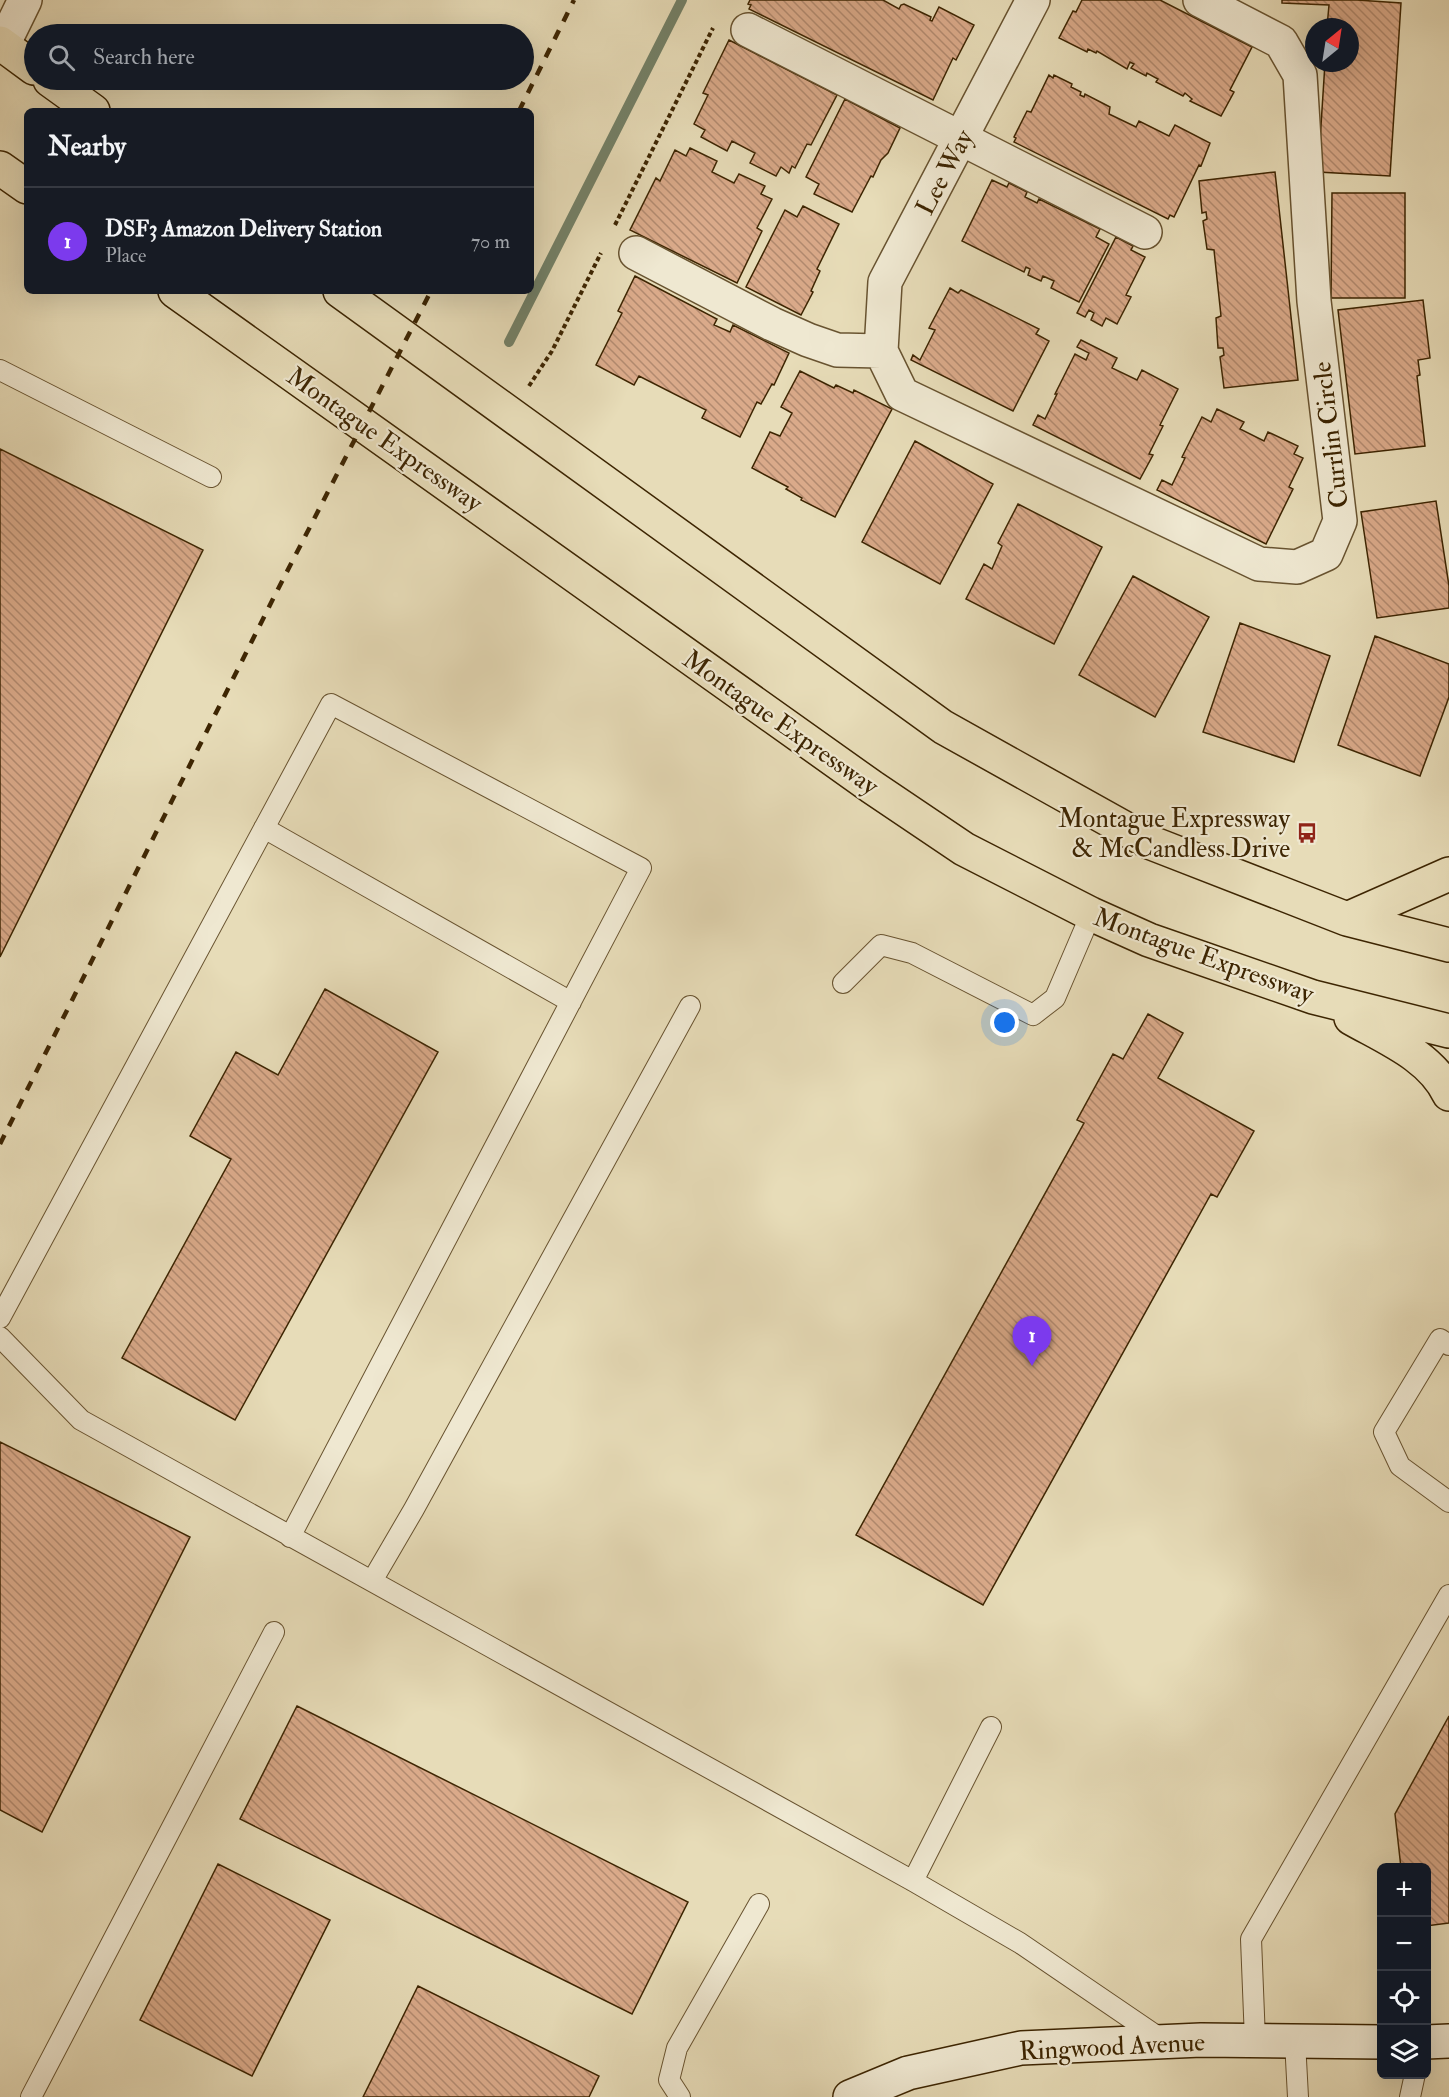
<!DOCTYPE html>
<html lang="en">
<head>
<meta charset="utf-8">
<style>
	body { margin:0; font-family:"IM FELL Double Pica",serif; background:#20242c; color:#f1f3f6 }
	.controls { position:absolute; right:18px; bottom:18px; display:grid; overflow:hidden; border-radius:9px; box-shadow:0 6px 24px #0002 }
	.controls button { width:54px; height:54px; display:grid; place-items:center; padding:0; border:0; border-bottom:2px solid #363941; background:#171b24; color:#f1f3f6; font:30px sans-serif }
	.compass { position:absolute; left:1305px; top:18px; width:54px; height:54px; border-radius:50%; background:#171b24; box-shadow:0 6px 24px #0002; rotate:30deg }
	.you { position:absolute; left:1005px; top:1023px; width:21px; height:21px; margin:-15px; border:4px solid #fff; border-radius:50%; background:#1a73e8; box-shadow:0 0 0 9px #1a73e833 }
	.badge { display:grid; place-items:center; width:39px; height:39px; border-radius:50%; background:#7c3aed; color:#fff; font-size:20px; font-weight:700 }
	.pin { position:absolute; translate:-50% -50px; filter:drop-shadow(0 2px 3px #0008) }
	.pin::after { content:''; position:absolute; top:32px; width:21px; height:18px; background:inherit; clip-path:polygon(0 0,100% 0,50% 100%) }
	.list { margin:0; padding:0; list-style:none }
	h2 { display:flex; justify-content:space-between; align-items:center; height:78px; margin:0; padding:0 24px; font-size:26px }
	h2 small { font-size:20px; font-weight:400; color:#9ea1a6 }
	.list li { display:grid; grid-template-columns:39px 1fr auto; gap:18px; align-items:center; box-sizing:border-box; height:108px; padding:0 24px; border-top:2px solid #363941 }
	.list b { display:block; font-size:22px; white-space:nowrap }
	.list p { margin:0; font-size:20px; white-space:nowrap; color:#9ea1a6 }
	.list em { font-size:20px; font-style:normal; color:#9ea1a6 }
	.icon { flex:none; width:33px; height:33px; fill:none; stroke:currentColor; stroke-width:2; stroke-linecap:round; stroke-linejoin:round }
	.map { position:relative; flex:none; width:1449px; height:2097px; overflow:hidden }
	.search { position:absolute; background:#171b24; box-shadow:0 6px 24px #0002; left:24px; top:24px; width:510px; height:66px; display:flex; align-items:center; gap:15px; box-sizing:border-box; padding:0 21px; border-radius:33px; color:#9ea1a6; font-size:22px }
	.panel { position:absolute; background:#171b24; box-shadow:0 6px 24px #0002; left:24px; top:108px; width:510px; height:186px; border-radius:9px }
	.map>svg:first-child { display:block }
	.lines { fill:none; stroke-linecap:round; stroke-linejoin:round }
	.stream { stroke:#738067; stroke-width:10 }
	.building { fill:url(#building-back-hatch); stroke:#3d2502; stroke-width:1.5 }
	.lane-casing { stroke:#685330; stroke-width:22 }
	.street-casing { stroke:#685330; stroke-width:36 }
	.secondary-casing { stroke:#3d2502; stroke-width:36 }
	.highway-casing { stroke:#3d2502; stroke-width:36 }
	.path { stroke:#3d2502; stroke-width:4; stroke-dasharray:4.5 3; stroke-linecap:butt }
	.lane { stroke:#efe8d1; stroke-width:20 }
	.street { stroke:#efe8d1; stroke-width:33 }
	.secondary { stroke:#efe8d1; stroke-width:33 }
	.highway { stroke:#e7dcb8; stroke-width:33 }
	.rail { stroke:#3d2502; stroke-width:4.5; stroke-dasharray:10 10; stroke-linecap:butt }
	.labels { text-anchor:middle; stroke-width:4.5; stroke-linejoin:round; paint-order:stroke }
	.street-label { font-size:26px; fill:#3d2502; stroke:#efe8d1 }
	.poi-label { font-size:26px; fill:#3d2502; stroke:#efe8d1; text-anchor:end }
</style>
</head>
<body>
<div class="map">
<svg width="1449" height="2097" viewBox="0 0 1449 2097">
	<defs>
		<pattern id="building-back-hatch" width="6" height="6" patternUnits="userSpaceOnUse" patternTransform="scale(1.5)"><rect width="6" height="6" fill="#daaa8a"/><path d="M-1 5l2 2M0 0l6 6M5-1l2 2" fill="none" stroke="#b28a6f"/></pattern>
	</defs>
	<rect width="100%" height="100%" fill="#e7dcb8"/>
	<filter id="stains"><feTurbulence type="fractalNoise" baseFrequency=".00333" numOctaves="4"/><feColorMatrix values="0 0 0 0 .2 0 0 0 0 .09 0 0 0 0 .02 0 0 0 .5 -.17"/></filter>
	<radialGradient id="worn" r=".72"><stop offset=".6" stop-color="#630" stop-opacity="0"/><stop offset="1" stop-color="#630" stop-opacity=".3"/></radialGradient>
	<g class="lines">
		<path class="stream" d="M509 342 682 0"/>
	</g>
	<path class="building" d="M750 0H883L899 9 901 5 904 4 931 17 930 20 932 21 939 7 974 25 956 60 953 58 933 100 749 9 751 5 748 4Z
		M1082 0H1160L1252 47 1230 90 1234 92 1221 116 1190 101 1192 99 1185 93 1183 96 1156 82 1158 79 1147 73 1146 76 1131 68 1134 64 1130 62 1127 69 1097 51 1096 53 1088 49 1087 52 1059 38 1073 11 1076 12Z
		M1282 0H1357L1401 3 1390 176 1318 172 1325 63H1350V27H1327L1329 5 1282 3Z
		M729 40 837 95 811 145 807 144 795 168 792 166 789 173 781 167 776 176 750 163 755 153 732 141 727 151 701 137 705 130 694 124 708 95 703 93Z
		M1049 75 1053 78 1054 75 1072 84 1071 87 1081 92 1080 95 1084 97 1085 94 1110 107 1109 114 1136 127 1139 121 1169 136 1175 125 1210 143 1201 166 1199 165 1174 217 1170 215 1168 219 1014 142 1016 138 1014 137 1027 111 1031 112Z
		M845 99 900 128 888 153 881 160 873 177 871 176 852 212 814 194 819 184 806 177Z
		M690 148 717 161 712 172 734 183 739 174 765 186 761 194 772 199 757 228 762 231 737 283 630 230 656 178 660 181 675 150 686 156Z
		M1275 172 1298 380 1224 388 1220 357 1224 355 1223 348H1218L1216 318 1221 316 1214 250 1207 249 1203 221 1207 219 1206 212 1202 213 1199 181Z
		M992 180 1007 187 1009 183 1027 192 1025 197 1037 203 1039 199 1100 229 1096 237 1109 244 1079 302 1051 288 1054 281 1043 276 1041 281 1028 275 1030 269 1026 267 1024 272 962 241Z
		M1332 193H1405V298H1331Z
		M803 206 839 224 817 269 820 271 811 291 813 292 801 315 746 287 785 210 797 217Z
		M1116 237 1133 246 1131 250 1145 257 1126 295 1131 297 1117 324 1106 318 1102 326 1091 320 1094 313 1089 310 1085 317 1077 313Z
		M635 276 717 319 714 325 730 332 733 325 789 353 774 385 772 384 761 404 757 402 740 437 702 418 706 410 639 376 634 385 596 365 622 313 618 311Z
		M950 288 958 293 961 290 1039 329 1036 334 1049 341 1013 411 911 360 913 355 920 360 935 330 929 328Z
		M1423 300 1430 358 1418 360 1420 375 1417 376 1425 446 1355 454 1338 310Z
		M1081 340 1117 358 1112 368 1137 380 1142 370 1178 389 1160 425 1163 426 1149 454 1153 455 1140 479 1033 425 1038 415 1045 419 1057 394H1055L1075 354 1086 360 1089 353 1077 347Z
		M800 371 834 388 836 385 853 393 854 390 892 409 835 517 801 500 802 498 786 489 788 487 752 468 770 432 780 436 792 413 781 407Z
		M1217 409 1244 422 1240 429 1264 441 1268 432 1298 446 1294 454 1303 458 1289 487 1293 489 1266 544 1157 490 1162 480 1172 485 1185 458 1182 457 1202 417 1211 422Z
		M915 441 993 484 940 584 862 542Z
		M0 449 203 550 0 957Z
		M1436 501 1449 586V608L1377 618 1361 512Z
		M1018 504 1102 547 1054 644 966 599 984 564 992 569 1002 546 998 543Z
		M1133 576 1209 617 1155 717 1079 675Z
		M1240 623 1330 656 1294 762 1203 732Z
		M1375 636 1449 664V697L1420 776 1338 745Z
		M325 989 438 1052 235 1420 122 1358 231 1159 190 1136 236 1052 278 1075Z
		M1148 1014 1183 1033 1158 1078 1254 1131 1217 1197 1211 1194 983 1605 856 1535 1084 1123 1077 1120 1113 1054 1123 1059Z
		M0 1442 190 1537 42 1832 0 1810Z
		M297 1706 688 1902 632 2014 240 1819Z
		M1449 1716V1923L1426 1926V1868H1401L1395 1814Z
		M218 1864 330 1920 252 2076 140 2020Z
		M418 1986 599 2076 589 2097H363Z"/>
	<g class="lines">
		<g class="lane-casing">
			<path id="lane" d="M0 370 211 477
				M264 828 571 1002
				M843 983 881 945 912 953 1033 1015 1055 998 1091 914
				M0 1318 331 704 641 868 290 1537
				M0 1337 81 1420 913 1881 1020 1943 1164 2041
				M1449 1345 1440 1339 1384 1432 1400 1466 1449 1502
				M372 1581 414 1509 690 1006
				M913 1881 991 1727
				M1255 2040 1251 1939 1449 1595
				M1295 2041 1298 2097
				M31 2097 274 1632
				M680 2097 669 2080 677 2048 759 1904
				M1410 2097 1415 2074"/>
		</g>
		<g class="street-casing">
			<path id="street" d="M1033 0 885 282 881 351 902 394 1259 564 1297 567 1326 554 1340 521 1314 301 1300 75 1281 42 1200 0
				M748 30 1145 232
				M3 45 25 0
				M636 253 772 324 808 340 837 350 881 351"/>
		</g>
		<g class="secondary-casing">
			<path id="secondary" d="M1426 2042 1449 2041
				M850 2097 908 2073 1021 2048 1201 2040 1382 2042"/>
		</g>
		<g class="highway-casing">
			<path id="highway" d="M0 43 34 68
				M50 80 93 111
				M0 168 27 187
				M175 291 872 787 964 849 1091 914 1149 940 1313 997 1449 1031
				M340 291 943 727 1149 842 1347 919 1449 945
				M1347 919 1449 874
				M1351 1018C1386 1038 1431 1056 1449 1094"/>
		</g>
		<path class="path" d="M615 225 713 28
			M529 386 552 351 601 253"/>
		<use href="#lane" class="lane"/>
		<use href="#street" class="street"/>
		<use href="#secondary" class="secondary"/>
		<use href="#highway" class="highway"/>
		<path class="rail" d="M519 111 574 0
			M0 1144 275 595 431 291"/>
	</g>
	<defs>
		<g id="bus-bare" transform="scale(1.62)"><path d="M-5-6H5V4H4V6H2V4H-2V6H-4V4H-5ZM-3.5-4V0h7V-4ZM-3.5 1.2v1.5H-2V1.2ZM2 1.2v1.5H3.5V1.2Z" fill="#8f2418" stroke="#efe8d1" stroke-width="2.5" paint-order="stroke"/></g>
	</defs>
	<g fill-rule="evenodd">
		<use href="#bus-bare" x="1307" y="833"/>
	</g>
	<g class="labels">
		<g class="street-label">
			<text transform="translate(944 172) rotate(-62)" y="9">Lee Way</text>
			<text transform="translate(1330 435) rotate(-97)" y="9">Currlin Circle</text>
			<text transform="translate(385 439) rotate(35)" y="9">Montague Expressway</text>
			<text transform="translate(781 722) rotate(35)" y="9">Montague Expressway</text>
			<text transform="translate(1204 955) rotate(20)" y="9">Montague Expressway</text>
			<text transform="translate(1112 2046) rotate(-3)" y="9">Ringwood Avenue</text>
		</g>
		<g class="poi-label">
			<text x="1290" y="827">Montague Expressway<tspan x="1290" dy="30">&amp; McCandless Drive</tspan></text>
		</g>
	</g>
	<rect width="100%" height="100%" filter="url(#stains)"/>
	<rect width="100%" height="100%" fill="url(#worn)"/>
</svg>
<div class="controls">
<button>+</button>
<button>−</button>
<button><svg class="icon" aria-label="locate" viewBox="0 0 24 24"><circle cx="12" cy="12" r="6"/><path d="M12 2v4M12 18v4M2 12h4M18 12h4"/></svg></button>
<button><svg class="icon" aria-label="layers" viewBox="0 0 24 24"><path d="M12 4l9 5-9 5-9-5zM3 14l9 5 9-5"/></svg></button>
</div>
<svg class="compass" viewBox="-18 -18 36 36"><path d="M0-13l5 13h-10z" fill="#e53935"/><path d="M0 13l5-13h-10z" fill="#9ea1a6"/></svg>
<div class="you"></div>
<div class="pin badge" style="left:1032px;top:1366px">1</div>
<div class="search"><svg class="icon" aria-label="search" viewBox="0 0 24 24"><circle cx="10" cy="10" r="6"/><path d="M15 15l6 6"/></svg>Search here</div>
<section class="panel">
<h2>Nearby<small></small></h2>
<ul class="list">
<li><span class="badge">1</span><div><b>DSF3 Amazon Delivery Station</b><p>Place</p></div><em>70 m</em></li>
</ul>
</section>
</div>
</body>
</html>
